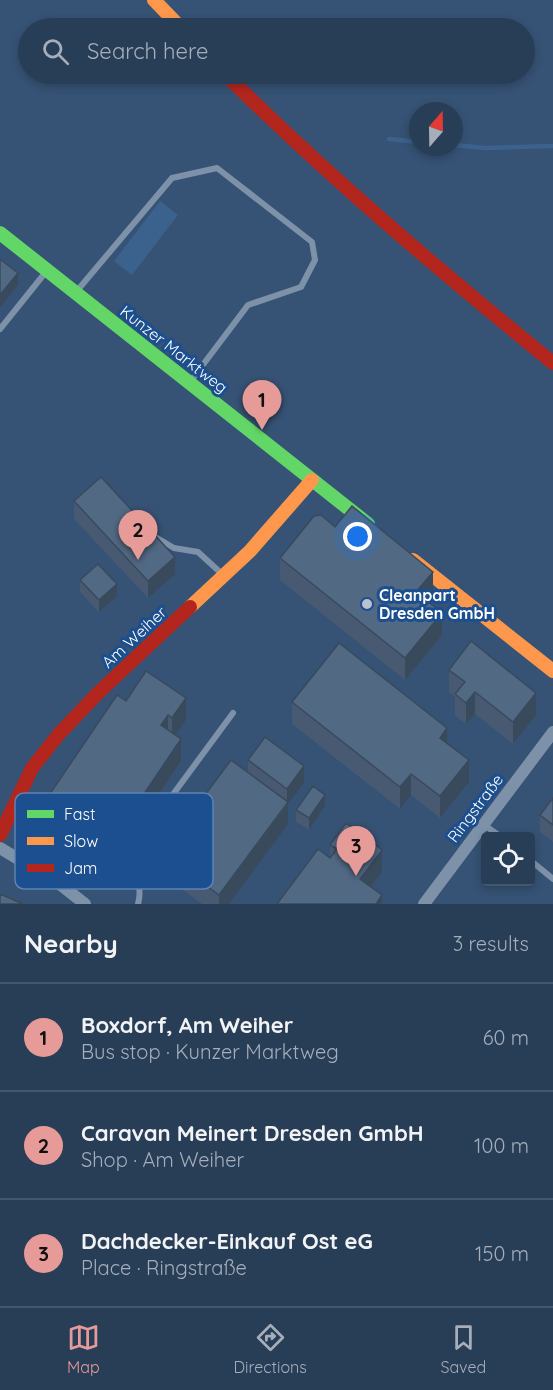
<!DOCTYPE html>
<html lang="en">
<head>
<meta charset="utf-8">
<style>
	body { margin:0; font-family:Quicksand,sans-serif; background:#30455d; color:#f1f3f6 }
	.controls { position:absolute; right:18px; bottom:18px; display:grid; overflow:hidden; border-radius:6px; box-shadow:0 3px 9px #0003 }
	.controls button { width:54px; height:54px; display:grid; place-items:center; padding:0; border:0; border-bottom:2px solid #44576d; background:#283e57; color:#f1f3f6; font:30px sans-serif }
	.compass { position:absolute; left:409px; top:102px; width:54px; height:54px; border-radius:50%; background:#283e57; box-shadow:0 3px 9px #0003; rotate:20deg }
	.you { position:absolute; left:358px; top:537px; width:21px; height:21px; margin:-15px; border:4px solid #fff; border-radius:50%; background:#1a73e8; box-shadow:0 0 0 9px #1a73e833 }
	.badge { display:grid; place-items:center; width:39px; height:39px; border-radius:50%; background:#e69b98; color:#111; font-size:20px; font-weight:700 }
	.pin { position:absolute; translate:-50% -50px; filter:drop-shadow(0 2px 3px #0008) }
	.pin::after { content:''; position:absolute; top:32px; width:21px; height:18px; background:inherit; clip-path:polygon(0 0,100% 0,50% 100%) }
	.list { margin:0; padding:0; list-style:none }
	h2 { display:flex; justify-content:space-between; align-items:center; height:78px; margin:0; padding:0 24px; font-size:26px }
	h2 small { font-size:20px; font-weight:400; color:#a5aeba }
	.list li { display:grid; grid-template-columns:39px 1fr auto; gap:18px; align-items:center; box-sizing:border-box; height:108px; padding:0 24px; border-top:2px solid #44576d }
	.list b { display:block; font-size:22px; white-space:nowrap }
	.list p { margin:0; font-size:20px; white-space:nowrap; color:#a5aeba }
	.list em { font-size:20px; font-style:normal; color:#a5aeba }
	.icon { flex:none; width:33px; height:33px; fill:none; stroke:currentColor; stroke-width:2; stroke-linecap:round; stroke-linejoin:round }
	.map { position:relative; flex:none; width:553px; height:904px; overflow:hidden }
	.search { position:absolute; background:#283e57; box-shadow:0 3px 9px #0003; left:18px; right:18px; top:18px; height:66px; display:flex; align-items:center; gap:15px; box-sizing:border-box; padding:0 21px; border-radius:33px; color:#a5aeba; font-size:22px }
	.sheet { height:402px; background:#283e57 }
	nav { display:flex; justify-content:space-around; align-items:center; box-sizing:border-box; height:84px; border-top:2px solid #44576d; background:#283e57; font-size:16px; color:#a5aeba }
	nav a { display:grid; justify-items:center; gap:3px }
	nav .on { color:#e69b98 }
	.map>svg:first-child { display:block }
	.water { fill:#3b618d }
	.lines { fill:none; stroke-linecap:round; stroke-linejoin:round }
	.stream { stroke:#3b618d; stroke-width:4.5 }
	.lane { stroke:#7d92a8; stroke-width:6 }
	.street { stroke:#7d92a8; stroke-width:12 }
	.fast { stroke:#63d668; stroke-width:14 }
	.slow { stroke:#ff974d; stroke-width:14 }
	.jam { stroke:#b3261e; stroke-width:14 }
	.wall { fill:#475a72 }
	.shaded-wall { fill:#394a5c }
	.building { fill:#526984; stroke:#394a5c; stroke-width:1.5 }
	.poi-dot { fill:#b9c2ce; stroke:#1b4f8f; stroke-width:2 }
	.labels { text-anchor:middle; stroke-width:6; stroke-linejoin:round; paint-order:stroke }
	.street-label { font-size:16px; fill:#fff; stroke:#1b4f8f }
	.poi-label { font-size:16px; font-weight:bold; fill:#fff; stroke:#1b4f8f; text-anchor:start }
	.key { fill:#1b4f8f; stroke:#5f84b1; stroke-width:1.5 }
	.key-label { font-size:16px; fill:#fff }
</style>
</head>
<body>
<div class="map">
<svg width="553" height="904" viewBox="0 0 553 904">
	<rect width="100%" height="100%" fill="#365274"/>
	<path class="water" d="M160 201 178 215 132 275 114 261Z"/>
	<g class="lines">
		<path class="stream" d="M389 139 418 142
			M454 145 485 148 553 146"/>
		<path class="lane" d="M76 292 172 178 217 168 312 242 315 260 301 287 248 305 190 382
			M0 329 45 273
			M152 535 174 548 198 552 222 574
			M484 825 500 836
			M530 860 553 879
			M138 904C144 883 130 871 135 852 136 845 142 838 146 831L233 713"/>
		<path class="street" d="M0 848 61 885 85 904
			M424 904 553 732"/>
		<path class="fast" d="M0 233 368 524"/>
		<path class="slow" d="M154 0 181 28
			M413 560 553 671
			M190 607 250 551 312 480"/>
		<path class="jam" d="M225 74C329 177 440 271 553 363
			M0 835 32 768 59 734 98 693 190 607"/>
	</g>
	<path class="wall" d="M74 501 175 574 148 598 74 519Z
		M335 527 433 594 427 601 442 635 405 680 280 580V558Z
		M80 580 117 596 99 612 80 592Z
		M449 670 536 715 513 744 475 714 466 724 455 716V697L449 692Z
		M126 701 186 720 176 735 181 761 104 875 39 832V810Z
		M292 702 447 743 469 782 440 818 411 795 400 809 292 724Z
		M248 760 304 783 288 804V824L229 904H202L162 875V853L248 772Z
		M553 798V842L540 832V815Z
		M325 806 309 830 296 822V810Z
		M330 845 382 872 371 887 382 904 330 857Z"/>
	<path class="shaded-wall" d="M18 273V285L0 307V295Z
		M175 557V574L148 598V581Z
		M433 572V594L416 614V592Z
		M117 584V596L99 612V600Z
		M442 613V635L405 680V658Z
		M475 692V714L466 724V703Z
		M536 693V715L513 744V722Z
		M186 698V720L172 740V718Z
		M168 715V737L161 725Z
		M447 728V750L440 738Z
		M181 739V761L104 875V853Z
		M469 760V782L440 818V796Z
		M304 766V783L288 804V824L229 904H219V895L287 805V789Z
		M411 774V795L400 809V787Z
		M325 795V806L309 830V818Z
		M382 850V872L360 901V879Z
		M382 895V904H376Z"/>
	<path class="building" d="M0 259 18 273 0 295Z
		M101 477 175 557 148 581 74 501Z
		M352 506 433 572 416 592 442 613 405 658 280 558 314 516 321 515 335 527Z
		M98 564 117 584 99 600 80 580Z
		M471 641 536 693 513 722 475 692 466 703 455 694 465 682 449 670Z
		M339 643 447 728 440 738 469 760 440 796 411 774 400 787 292 702Z
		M146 671 186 698 172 718 168 715 161 725 181 739 104 853 39 810 117 695 126 701Z
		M265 737 304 766 287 789 248 760Z
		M231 760 288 802 219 895 162 853Z
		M313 786 325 795 309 818 296 810Z
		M553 798V825L540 815Z
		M346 823 382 850 360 879 382 895 376 904H277L318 849 330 858 337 849 330 845Z
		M0 894 23 904H0Z"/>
	<circle class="poi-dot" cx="367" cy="604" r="6"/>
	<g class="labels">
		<g class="street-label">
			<text transform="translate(174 349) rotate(38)" y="6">Kunzer Marktweg</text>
			<text transform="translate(134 637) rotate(-43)" y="6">Am Weiher</text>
			<text transform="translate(475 808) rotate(-53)" y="6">Ringstraße</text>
		</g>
		<g class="poi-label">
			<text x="379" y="601">Cleanpart<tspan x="379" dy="18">Dresden GmbH</tspan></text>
		</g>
	</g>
	<rect x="15" y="793" width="198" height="96" rx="9" class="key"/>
	<rect x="27" y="810" width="27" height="8" fill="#63d668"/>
	<rect x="27" y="837" width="27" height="8" fill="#ff974d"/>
	<rect x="27" y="864" width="27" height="8" fill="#b3261e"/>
	<g class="key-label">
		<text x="64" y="820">Fast</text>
		<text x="64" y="847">Slow</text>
		<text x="64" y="874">Jam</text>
	</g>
</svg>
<div class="controls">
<button><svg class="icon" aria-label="locate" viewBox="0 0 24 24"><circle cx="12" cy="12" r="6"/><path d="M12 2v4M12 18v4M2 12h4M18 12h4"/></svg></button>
</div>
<svg class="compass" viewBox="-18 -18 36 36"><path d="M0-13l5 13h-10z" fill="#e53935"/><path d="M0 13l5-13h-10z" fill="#a5aeba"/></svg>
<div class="you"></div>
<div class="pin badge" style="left:262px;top:430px">1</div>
<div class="pin badge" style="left:138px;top:560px">2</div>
<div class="pin badge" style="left:356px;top:876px">3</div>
<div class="search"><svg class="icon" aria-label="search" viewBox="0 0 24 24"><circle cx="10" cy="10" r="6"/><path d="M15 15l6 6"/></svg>Search here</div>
</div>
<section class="sheet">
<h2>Nearby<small>3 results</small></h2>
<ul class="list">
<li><span class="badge">1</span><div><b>Boxdorf, Am Weiher</b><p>Bus stop · Kunzer Marktweg</p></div><em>60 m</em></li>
<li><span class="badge">2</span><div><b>Caravan Meinert Dresden GmbH</b><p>Shop · Am Weiher</p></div><em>100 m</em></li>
<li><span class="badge">3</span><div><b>Dachdecker-Einkauf Ost eG</b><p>Place · Ringstraße</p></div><em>150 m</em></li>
</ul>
</section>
<nav>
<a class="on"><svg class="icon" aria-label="map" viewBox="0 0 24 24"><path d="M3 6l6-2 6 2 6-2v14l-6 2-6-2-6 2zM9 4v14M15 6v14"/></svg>Map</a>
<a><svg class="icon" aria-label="directions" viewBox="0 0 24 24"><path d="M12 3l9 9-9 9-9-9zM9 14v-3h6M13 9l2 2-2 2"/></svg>Directions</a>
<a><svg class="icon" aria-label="saved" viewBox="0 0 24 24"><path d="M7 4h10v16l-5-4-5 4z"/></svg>Saved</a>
</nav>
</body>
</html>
